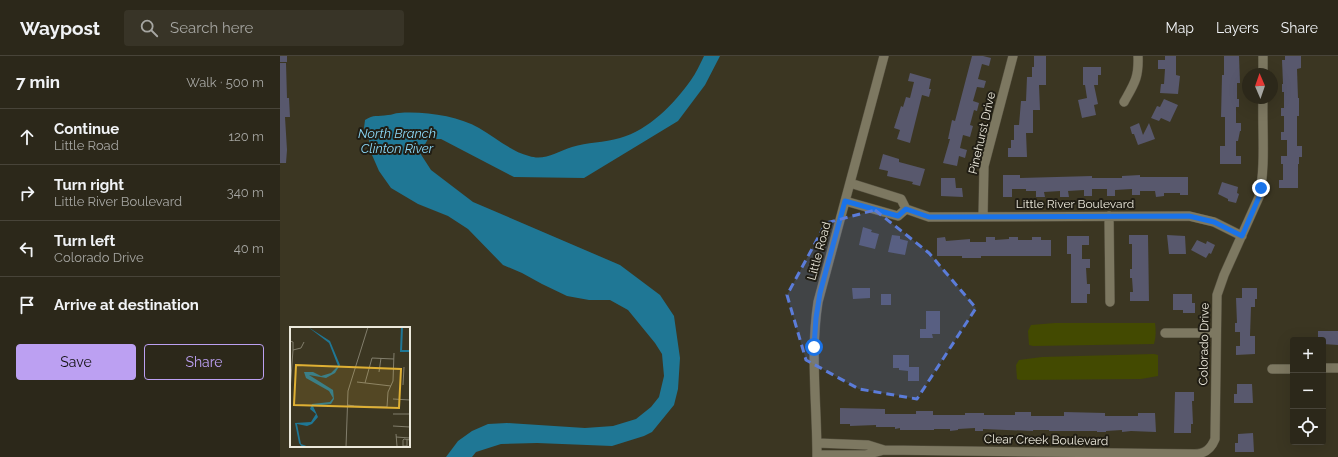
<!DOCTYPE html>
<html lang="en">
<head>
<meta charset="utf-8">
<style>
	body { margin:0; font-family:Raleway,sans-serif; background:#383427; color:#f1f3f6 }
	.controls { position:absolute; right:12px; bottom:12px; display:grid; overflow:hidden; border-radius:4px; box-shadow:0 4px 16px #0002 }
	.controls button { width:36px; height:36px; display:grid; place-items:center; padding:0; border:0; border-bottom:1px solid #484439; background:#2c281a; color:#f1f3f6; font:20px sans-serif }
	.compass { position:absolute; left:962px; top:12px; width:36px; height:36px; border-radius:50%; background:#2c281a; box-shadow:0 4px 16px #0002; rotate:358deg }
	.stop { position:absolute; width:12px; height:12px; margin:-9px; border:3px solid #1a73e8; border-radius:50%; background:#fff }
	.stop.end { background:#1a73e8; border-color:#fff; box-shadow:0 1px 4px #0008 }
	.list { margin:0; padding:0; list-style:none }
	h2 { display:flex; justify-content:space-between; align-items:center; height:52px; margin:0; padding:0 16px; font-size:17px }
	h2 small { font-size:13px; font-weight:400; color:#a6a6a2 }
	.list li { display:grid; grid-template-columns:26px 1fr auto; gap:12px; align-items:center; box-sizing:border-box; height:56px; padding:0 16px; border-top:1px solid #484439 }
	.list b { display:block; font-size:15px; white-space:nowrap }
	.list p { margin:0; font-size:13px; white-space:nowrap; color:#a6a6a2 }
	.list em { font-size:13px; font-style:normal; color:#a6a6a2 }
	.actions { display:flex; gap:8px; padding:12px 16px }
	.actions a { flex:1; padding:9px 0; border:1px solid #bca0f2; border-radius:4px; text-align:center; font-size:14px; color:#bca0f2 }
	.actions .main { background:#bca0f2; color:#111 }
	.icon { flex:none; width:22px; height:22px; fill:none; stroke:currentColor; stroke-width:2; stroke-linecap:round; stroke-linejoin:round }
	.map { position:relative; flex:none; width:1058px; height:401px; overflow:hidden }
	header { display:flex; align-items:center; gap:24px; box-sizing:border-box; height:56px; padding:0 20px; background:#2c281a; border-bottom:1px solid #484439 }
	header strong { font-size:19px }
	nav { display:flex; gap:22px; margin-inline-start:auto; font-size:14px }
	.search { width:280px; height:36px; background:#383427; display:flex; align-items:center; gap:10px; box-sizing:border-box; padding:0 14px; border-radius:4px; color:#a6a6a2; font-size:15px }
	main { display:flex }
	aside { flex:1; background:#2c281a }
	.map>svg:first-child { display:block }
	.green { fill:#434a01 }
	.water { fill:#1f7795 }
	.building { fill:#58586d }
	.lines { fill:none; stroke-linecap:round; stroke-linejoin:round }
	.minor-casing { stroke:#575241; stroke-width:10 }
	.minor { stroke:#7d7861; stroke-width:9 }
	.route { stroke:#1a73e8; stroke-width:5 }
	.marked { fill:#5b7cd9; fill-opacity:0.2; stroke:#5b7cd9; stroke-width:3; stroke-dasharray:8 5; stroke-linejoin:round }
	.labels { text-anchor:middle; stroke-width:4; stroke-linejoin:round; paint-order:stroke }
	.street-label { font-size:12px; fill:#ece9dc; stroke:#201d14 }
	.water-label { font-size:13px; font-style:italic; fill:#8cd8f7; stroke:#201d14 }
	.inset-river { fill:none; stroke:#1f7795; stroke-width:2 }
	.inset-road { fill:none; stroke:#827e6c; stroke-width:1 }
	.view { fill:#dfb034; fill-opacity:0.15; stroke:#dfb034; stroke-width:2 }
	.inset-edge { fill:none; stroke:#ece9dc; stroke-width:2 }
</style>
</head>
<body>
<header>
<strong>Waypost</strong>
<div class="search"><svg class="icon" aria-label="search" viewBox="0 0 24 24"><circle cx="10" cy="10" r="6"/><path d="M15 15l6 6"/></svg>Search here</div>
<nav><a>Map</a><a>Layers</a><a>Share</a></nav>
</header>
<main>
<aside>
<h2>7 min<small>Walk · 500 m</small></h2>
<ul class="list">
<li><svg class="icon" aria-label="ahead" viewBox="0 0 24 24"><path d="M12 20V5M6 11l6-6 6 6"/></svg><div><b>Continue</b><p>Little Road</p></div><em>120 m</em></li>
<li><svg class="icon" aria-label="right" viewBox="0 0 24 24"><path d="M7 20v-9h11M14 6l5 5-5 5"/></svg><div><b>Turn right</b><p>Little River Boulevard</p></div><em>340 m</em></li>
<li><svg class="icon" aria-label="left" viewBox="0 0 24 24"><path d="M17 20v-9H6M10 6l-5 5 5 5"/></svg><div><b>Turn left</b><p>Colorado Drive</p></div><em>40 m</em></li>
<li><svg class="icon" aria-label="arrive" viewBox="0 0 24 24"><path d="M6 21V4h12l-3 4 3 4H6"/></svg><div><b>Arrive at destination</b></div></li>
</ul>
<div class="actions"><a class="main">Save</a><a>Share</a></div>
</aside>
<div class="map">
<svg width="1058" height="401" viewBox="0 0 1058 401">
	<rect width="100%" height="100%" fill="#3b3622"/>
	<path class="green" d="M775 267H875C876 274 876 281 874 288L753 290 749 289 748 275 751 269Z
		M874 298 878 299V320L861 323 740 324 737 323 736 309 739 304 762 301Z"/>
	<path class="water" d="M424 0H440L425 29 398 65 304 122 234 121 161 83H148L140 97 151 114 193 146 340 209 380 239 394 260 400 302 398 333 394 349 372 376 364 380 332 390 257 387 221 388 196 396 192 401H166L178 385 192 375 208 368 227 367 305 372 333 370 356 363 371 351 379 341 384 320 382 298 375 287 348 254 330 244H309L287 240 262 228 242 217 223 209 188 173 168 160 138 148 111 132 99 115 92 99 89 84 84 72 85 64C94 58 97 61 108 59 112 59 115 57 119 57 144 55 178 60 199 72 215 81 230 95 249 100 264 105 277 96 292 91 307 86 324 87 340 82 369 74 394 48 411 24 416 17 420 8 424 0Z"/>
	<path class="building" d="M0 0H7V6H0Z
		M692 0H703L711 2 709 10 702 8 698 23 706 25 704 32 697 31 693 45 699 47 697 55 694 54 690 69 693 70 690 81 683 79 680 92 687 94 685 102 679 100 677 110 663 107 670 83H668L672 64 675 65Z
		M754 0H766V29H759L760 54H753V77H746L747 101H728V92H731V84H734V69H739L741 45H746L747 21H752V11H754Z
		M885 0H896V19L900 20 898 38 880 37 881 28H884L885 13H878V4H885Z
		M944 0H959L960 27H957V43H959V51H956V67H961V75H960L958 85H956V100H961V108H940V90H945V61H941L942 19H944Z
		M1005 0H1021V12L1017 13 1018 42H1019V60H1017V90H1022V101H1019V108H1018V132H999V124H1003V108H1001V100H1007V84H1001V76H1004V60H1001V52H1004V36H1002V28H1003L1002 4H1005Z
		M0 7H6L7 42H9L10 61H5L7 94 6 107H0Z
		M803 11H821V19H818V29H814L818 48 814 49 816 59 802 62 798 44 807 42 805 29H803Z
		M630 17 651 23 649 33H651L649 41 642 39 630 87 617 83 620 74 614 72 621 50 623 51 626 41 630 42 634 26 628 25Z
		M884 43 898 49 890 66 881 62 879 65 871 62 877 50 880 51Z
		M859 67 863 79 869 67 875 83 858 89 854 78H852L850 71Z
		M603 98 619 103V106L645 113 640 130 632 128 633 126 607 120 608 115 599 113Z
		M723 119H740V122L812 120V122H842V120L860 119V121H908V139H900V137H884V140L876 141 875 135H860V139H852V133L835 134V140H827V133H812V140H804V134L788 135 789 141H780V135L764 136 765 141H756V135H746V133H732V141H723Z
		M661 122H675L676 132H682L683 141 661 140Z
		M942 126 958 131 957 137 959 138 956 147 948 145V143L938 138Z
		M583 171 592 174 591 176 599 178 595 193 579 189Z
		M612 179 620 180V183L628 185 625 199 608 196Z
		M849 179H868L869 245H850V236H853L852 222H850V213H852V188H849Z
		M887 179 905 180 906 198H889Z
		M787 180H809V189H802V203H810V212H806L807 228H810V238H807V247H791V198H787Z
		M665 181 666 185 690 183V186H706V181H715V184L729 183V181H738V184H752V181H761V184H771V200H701V202H682V200H657V182Z
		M917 184 926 188 927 185 935 189 931 198 929 197 926 202 911 194Z
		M572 232H590V242L573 243Z
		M962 232H977V243H975V251H971L970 280H975V298L956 299V290H960V276H955V267H957L956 242H962Z
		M601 238H611V249H601Z
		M893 238H912V247H915V257H903V254H893Z
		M646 255H660V278H652L653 282H640V273H646Z
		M1038 275H1058V289L1043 288V284H1038Z
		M613 299H629V311H639V325H628V315L619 314V312H613Z
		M957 328H972L973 347H954V338H957Z
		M895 336H914V345H912L913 368H911V377H894Z
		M560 352 605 353V358H636V355H653V359H685V357H704V359H735V356H751V360H784V356L825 357V360H858V357H875L876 376 851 375 842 376V374L826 375V376H817V375H769V374H753V375L703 373V375H695V372L678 373V374L670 375V373H654V374H620V372L615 373V371H596V369L570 370V368H560Z
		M973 377 974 396H955V387H958V378Z"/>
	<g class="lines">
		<g class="minor-casing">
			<path id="minor" d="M983 18V0
				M844 46C854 28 859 22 858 0
				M565 145 618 160 626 153 621 143 570 127
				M626 153 649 161 909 160 934 166 962 180
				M829 160 830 246
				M703 161 704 110 733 0
				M885 277H936
				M1043 312H1058
				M992 313H1013
				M537 387 588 389 604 394 585 399H537
				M604 394 914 398C925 398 931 393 935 383L937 239 944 219 979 141C986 111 982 74 983 42
				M537 401C537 349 530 297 538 246L604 0"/>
		</g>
		<use href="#minor" class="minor"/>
	</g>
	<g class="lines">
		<path class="route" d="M534 291 536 262 540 237 565 145 618 160 626 153 649 161 909 160 934 166 962 180 979 141 981 132"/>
	</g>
	<path class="marked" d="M595 154 649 197 696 252 637 343 579 333 526 304 507 239 546 167Z"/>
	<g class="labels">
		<g class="street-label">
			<text transform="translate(702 77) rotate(-77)" y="4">Pinehurst Drive</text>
			<text x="795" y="152">Little River Boulevard</text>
			<text transform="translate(539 195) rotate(-75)" y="4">Little Road</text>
			<text transform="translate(924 288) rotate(-89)" y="4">Colorado Drive</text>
			<text transform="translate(766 384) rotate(1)" y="4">Clear Creek Boulevard</text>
		</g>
		<g class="water-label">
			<text x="117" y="82">North Branch<tspan x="117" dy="15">Clinton River</tspan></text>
		</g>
	</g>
	<g transform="translate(10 271)">
		<rect width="120" height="120" fill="#3b3622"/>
		<path d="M18 0 40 14 50 38 45 46 36 51 19 48 43 63 44 72 41 77 23 79 28 90 22 97 17 99 7 97 11 117 19 120H12L9 116 5 96 21 95 26 87 20 82 22 77 40 75 43 71 39 64 16 51 14 45H23L31 49 41 46 48 39 39 16Z" fill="#1f7795"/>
		<path class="inset-river" d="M112 0 111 24H120"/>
		<path class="inset-road" d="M0 14 3 15V23L0 64M3 23 11 21 14 15M89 45 91 31M67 55 101 59M75 56 82 31 104 32M113 58 114 40M103 72 120 73M58 79H64L58 78M64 79 97 80 98 65 103 54 104 26M103 87H120M103 99 120 100M106 107 107 119M106 110 120 111M117 113V119H113V113L114 112 120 113M56 120 58 64 78 0"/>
		<path class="view" d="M6 38 111 42 109 81 4 78Z"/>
		<rect width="120" height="120" class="inset-edge"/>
	</g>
</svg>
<div class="controls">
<button>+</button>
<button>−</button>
<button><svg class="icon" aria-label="locate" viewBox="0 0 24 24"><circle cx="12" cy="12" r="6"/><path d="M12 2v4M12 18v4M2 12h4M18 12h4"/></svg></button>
</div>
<svg class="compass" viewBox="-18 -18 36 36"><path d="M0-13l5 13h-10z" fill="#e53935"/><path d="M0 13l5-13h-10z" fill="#a6a6a2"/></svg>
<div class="stop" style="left:534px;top:291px"></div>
<div class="stop end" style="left:981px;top:132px"></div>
</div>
</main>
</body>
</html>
